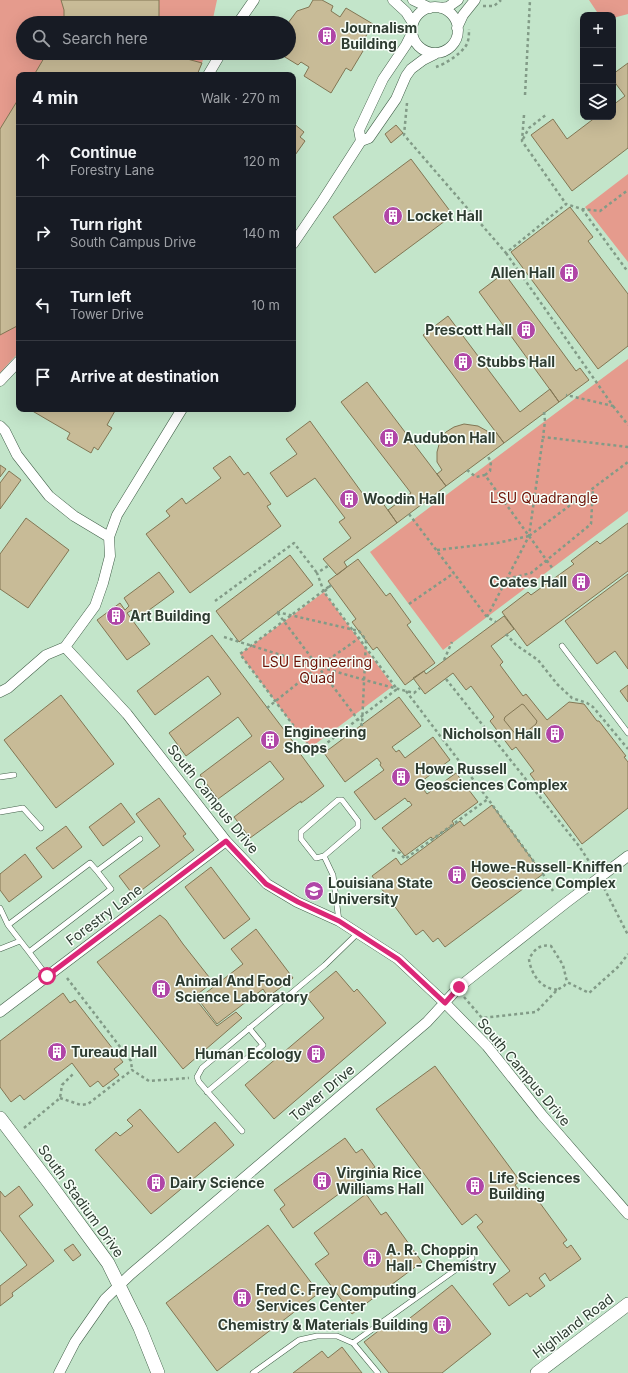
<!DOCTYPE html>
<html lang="en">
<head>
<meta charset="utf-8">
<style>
	body { margin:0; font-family:Inter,sans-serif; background:#242831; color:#f1f3f6 }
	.controls { position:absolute; right:12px; top:12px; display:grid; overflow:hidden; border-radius:8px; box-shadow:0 4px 16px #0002 }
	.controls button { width:36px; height:36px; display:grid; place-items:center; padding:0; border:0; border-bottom:1px solid #363941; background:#171b24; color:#f1f3f6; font:20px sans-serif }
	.stop { position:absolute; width:12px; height:12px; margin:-9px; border:3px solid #db2777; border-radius:50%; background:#fff }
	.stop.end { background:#db2777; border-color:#fff; box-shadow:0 1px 4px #0008 }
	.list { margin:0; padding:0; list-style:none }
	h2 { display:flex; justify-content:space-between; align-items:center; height:52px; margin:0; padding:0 16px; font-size:17px }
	h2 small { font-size:13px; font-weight:400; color:#9ea1a6 }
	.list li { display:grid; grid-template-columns:26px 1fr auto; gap:12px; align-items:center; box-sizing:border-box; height:72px; padding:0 16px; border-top:1px solid #363941 }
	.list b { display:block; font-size:15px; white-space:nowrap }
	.list p { margin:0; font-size:13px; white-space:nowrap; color:#9ea1a6 }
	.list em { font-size:13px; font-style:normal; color:#9ea1a6 }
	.icon { flex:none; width:22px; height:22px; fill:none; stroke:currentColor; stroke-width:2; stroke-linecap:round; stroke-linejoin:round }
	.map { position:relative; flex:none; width:628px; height:1373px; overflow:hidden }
	.search { position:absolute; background:#171b24; box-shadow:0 4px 16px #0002; left:16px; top:16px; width:280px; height:44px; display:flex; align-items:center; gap:10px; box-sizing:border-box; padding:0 14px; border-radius:22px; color:#9ea1a6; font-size:15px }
	.panel { position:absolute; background:#171b24; box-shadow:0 4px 16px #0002; left:16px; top:72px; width:280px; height:340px; border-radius:8px }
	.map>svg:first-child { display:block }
	.green { fill:#e59b8d }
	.building { fill:#c8bb97; stroke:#827654 }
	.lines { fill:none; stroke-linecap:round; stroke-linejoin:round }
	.service-casing { stroke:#43614a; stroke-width:6 }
	.minor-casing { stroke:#43614a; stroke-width:11 }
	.tertiary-casing { stroke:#43614a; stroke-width:14 }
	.path { stroke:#829b87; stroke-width:2.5; stroke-dasharray:3 3; stroke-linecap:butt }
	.service { stroke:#fff; stroke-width:5 }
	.minor { stroke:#fff; stroke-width:10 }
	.tertiary { stroke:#fff; stroke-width:13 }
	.route { stroke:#db2777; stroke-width:5 }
	.labels { text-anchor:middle; stroke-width:3; stroke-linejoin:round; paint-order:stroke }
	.poi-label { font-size:14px; font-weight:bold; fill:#2e3c31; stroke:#f7fef8; text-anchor:start }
	.park-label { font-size:14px; fill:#6d1307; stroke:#f7fef8 }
	.street-label { font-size:14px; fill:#2e3c31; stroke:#f7fef8 }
</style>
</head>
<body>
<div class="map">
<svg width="628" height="1373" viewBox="0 0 628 1373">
	<rect width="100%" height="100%" fill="#c3e5ca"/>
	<path class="green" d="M0 0H217L212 23H23V53H205L202 63 197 75H19V352L0 373Z
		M589 0H628V14L613 18V15H599Z
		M628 174V262L585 207Z
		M628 359V511L443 650 370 552Z
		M324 592 393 686 310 748 240 654Z"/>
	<path class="building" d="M61 0H159V23H64V10Z
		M313 0H322L333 6 331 11 340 17 346 8 373 24 359 48 363 51 351 71 346 68 331 93 304 76 309 67 301 62 298 65 280 54 289 53V23H288L297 11 309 7Z
		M47 53H165L202 63 197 75H34Z
		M628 63V148L572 191 531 135 553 119 567 139 596 117H613V105L625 96 613 80V74Z
		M19 98V325L0 335V129Z
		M293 123 304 132 300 137 305 141 293 158Z
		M396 125 403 133 391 143 385 134Z
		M411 159 453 215 375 273 333 217Z
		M570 207 593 237 588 241 628 294V346L598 369 511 252Z
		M504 273 576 371 580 368 589 380 559 402 479 292Z
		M448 316 520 412 550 389 559 402 504 443 423 335Z
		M367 382 446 486 397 523 388 510 411 493 341 402Z
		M29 409H80L83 411 84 409H116L107 425 112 428 98 450 94 447 91 453 67 439 70 433Z
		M310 421 368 501 377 495 397 523 344 562 347 567 337 575 323 559 351 538 339 522 345 518 315 478 287 497 270 473 297 454 286 439Z
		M464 424 478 426 487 431 489 435 495 431 504 443 446 486 437 474 442 470 437 462V452L440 441 446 432 454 427Z
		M230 456 244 475 248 472 271 504 267 506 268 508 281 526 190 593 146 534 170 516 166 511 182 498 186 504 221 478 213 468Z
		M0 465 6 469 0 477Z
		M9 471 21 480 0 509V483Z
		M26 518 69 550 28 608 0 589V554Z
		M628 523V571L527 646 502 612 528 592 531 595 574 564 571 561 597 541 600 544Z
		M290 555 313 585 239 642 216 611Z
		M358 559 386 596 390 593 411 622 407 625 435 663 405 685 377 647 373 650 352 622 356 619 328 581Z
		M159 572 174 592 138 618 132 610 127 613 150 644 127 660 97 620 120 603 125 610 129 606 124 598Z
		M628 574V669L615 651 597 664 565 621Z
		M504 616 514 629 491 646 503 662 500 665 523 696 526 694 547 720 569 702 584 704 597 721H599L626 756 624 757 628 762V808L582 844 530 774 534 771 516 747 512 750 490 721 494 717 471 686 466 690 453 673 425 694 413 678 424 671 426 674Z
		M212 635 294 743 293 744 324 786 301 803V801L250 838 234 817 284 779 270 761 218 799 200 775 252 736 238 717 186 756 169 733 221 694 208 676 155 715 137 691Z
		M628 685V702L620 691Z
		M61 695 114 764 56 808 4 740Z
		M399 697 421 726 392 747 396 752 399 750 405 758 433 737 450 760 422 781 427 788 424 790 427 794 456 773 478 802 452 821 454 824 433 839 431 837 405 856 382 828 412 805 409 801 408 802 405 798 375 820 354 792 384 770 380 765 381 763 377 758 345 782 324 753Z
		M522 704 524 705 537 721 536 724 520 737 517 736 504 720 505 717Z
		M159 798 186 834 183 836 194 850 134 896 119 876 160 846 136 814Z
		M121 803 135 822 103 846 89 827Z
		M492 805 543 874 445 947 438 938 433 942 423 930 416 935 372 876 396 858 401 865 460 821 464 826Z
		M66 826 82 847 53 869 36 848Z
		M25 854 42 877 9 902 0 890V874Z
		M211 867 250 919 224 939 185 887Z
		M160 915 166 920 183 944 213 982 194 997 217 1026 236 1012 242 1018 183 1069 97 962Z
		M256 929 293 978 268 997 263 989 217 1024 198 999 243 964 231 949Z
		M336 971 354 992 357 989 386 1023 274 1119 245 1085 324 1018 306 996Z
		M63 993 70 1003 75 1000 123 1062 114 1069 119 1075 103 1087 98 1081 90 1087 72 1063 24 1100 20 1095 11 1102 0 1087V1041Z
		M435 1066 520 1181 515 1185 522 1194 529 1188 567 1240 563 1243 567 1248 571 1245 581 1259 550 1281 545 1273 539 1278 545 1286 530 1297 527 1293 509 1306 493 1284 510 1271 477 1227 483 1222 476 1214 462 1225 376 1109Z
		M140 1109 178 1153 215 1122 234 1145 151 1214 95 1150 116 1132 120 1136 133 1126 127 1120Z
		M345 1138 356 1153 362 1149 375 1167 293 1228 280 1209 285 1205 274 1190Z
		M19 1186 33 1205 19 1216 54 1261 12 1293 13 1296 0 1306V1286L27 1265 0 1230V1191L5 1197Z
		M366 1194 381 1215 386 1212 422 1262 352 1314 315 1264 329 1254 314 1233Z
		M268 1225 319 1293 217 1371 166 1303Z
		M73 1244 81 1255 73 1261 64 1250Z
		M452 1285 491 1334 442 1373H389L364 1342 390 1322 396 1329Z
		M342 1347 362 1373H293L322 1351 328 1358Z"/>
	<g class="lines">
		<g class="service-casing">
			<path id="service" d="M562 646 628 733
				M0 777 14 775
				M0 812 23 808 41 828
				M324 856 316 858 301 839V832L338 800H342L358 821V827L324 856 333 875 339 921
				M0 908 8 925 29 952 111 889 97 871 140 839
				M8 925 90 863 97 871
				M0 949 20 941
				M29 952 47 976
				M207 1092 263 1045 249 1028
				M242 1131 199 1082 197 1077 202 1068 325 965 358 933
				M353 1343 472 1258
				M253 1373 299 1340 317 1336H337L353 1343 378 1373"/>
		</g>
		<g class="minor-casing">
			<path id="minor" d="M393 0 406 12 413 23
				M413 0 430 8
				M412 30a23 23 0 1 1 46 0a23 23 0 1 1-46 0Z
				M441 8 448 7 458 0
				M238 23 254 0
				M457 28 463 15 475 0
				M208 75 221 53
				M361 141 359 130 383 79 406 45 412 33
				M293 244 323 200 361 141 369 138 396 99 406 76 411 69 423 60 435 54
				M0 381 19 361
				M0 426 5 431 17 455 49 496 74 516 109 537
				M65 647 127 714 226 841 267 884 297 902 339 921 398 959 445 1003 487 1046 542 1115 628 1214
				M0 692 8 688 46 655 65 647 95 606 103 583 110 556 109 537 117 515 182 409
				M0 1012 226 841
				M59 1373 75 1342 105 1299 131 1274 427 1022 459 987 567 902 628 856"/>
		</g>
		<g class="tertiary-casing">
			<path id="tertiary" d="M0 1118 50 1184 108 1263 140 1328 158 1373
				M537 1373 628 1304"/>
		</g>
		<path class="path" d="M483 6H494L501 0
			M436 67C445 64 459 55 465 47 469 42 469 35 469 29
			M525 95 530 0
			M407 103 404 135 506 253 566 204 582 209 600 211 628 190
			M524 115 522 141 566 204
			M523 139 529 128 547 114
			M582 209 628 272
			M506 253 613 406 566 395
			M613 406 628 425
			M544 412 545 421 543 437 628 447
			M467 470 476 477 485 475 529 536 628 462
			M485 475 490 471 491 462 487 455
			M409 514 487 617 496 622
			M529 536 553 569
			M437 550 497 543 529 536
			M507 579 531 573 591 524 593 488
			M331 585 324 592 397 689 314 753 240 654Z
			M324 592 317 573 328 566
			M215 601 294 543 317 573
			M409 604 454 573
			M277 612 359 631 366 640 362 725Z
			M487 617 529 536 543 437
			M506 634 516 645 538 660 557 684 572 698 587 703 593 707 628 749
			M224 637C287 657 350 677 414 693L420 688
			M444 660 452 642
			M446 679 579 846 594 869
			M406 691 488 799 543 874 553 891
			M267 708 318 667 362 636
			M392 850 400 853 405 859 488 799
			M604 888 628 935
			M67 978 131 1061 132 1070
			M557 990C554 989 550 989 547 987 537 983 530 969 529 959 534 950 539 944 551 946L563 965 567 982 589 993 619 966 628 954
			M464 997 482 1018 536 1012 557 990 564 986 567 982
			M60 1098 81 1105 88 1104 132 1070 149 1081 189 1078
			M24 1128 60 1098 62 1085 73 1074"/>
		<use href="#service" class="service"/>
		<use href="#minor" class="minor"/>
		<use href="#tertiary" class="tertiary"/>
	</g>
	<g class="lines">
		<path class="route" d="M47 976 226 841 266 884 298 902 339 921 398 959 445 1003 459 987"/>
	</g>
	<defs>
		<g id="building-disc" transform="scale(1)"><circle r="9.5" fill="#b046a7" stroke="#f7fef8"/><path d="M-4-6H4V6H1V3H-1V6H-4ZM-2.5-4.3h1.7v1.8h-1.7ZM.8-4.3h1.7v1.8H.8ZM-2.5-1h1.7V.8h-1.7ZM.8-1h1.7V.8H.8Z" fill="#fff"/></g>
		<g id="university-disc" transform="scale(1)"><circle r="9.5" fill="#b046a7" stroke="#f7fef8"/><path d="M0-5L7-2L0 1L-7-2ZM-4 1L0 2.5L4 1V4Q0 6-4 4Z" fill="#fff"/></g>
	</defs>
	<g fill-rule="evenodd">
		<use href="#building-disc" x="327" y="36"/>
		<use href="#building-disc" x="393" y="216"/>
		<use href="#building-disc" x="569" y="273"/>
		<use href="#building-disc" x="526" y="330"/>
		<use href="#building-disc" x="463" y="362"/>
		<use href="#building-disc" x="389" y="438"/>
		<use href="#building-disc" x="349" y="499"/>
		<use href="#building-disc" x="581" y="582"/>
		<use href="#building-disc" x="116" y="616"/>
		<use href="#building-disc" x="555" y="734"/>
		<use href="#building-disc" x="270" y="740"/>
		<use href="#building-disc" x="401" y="777"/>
		<use href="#building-disc" x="457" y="875"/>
		<use href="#university-disc" x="314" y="891"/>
		<use href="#building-disc" x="161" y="989"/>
		<use href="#building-disc" x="57" y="1052"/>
		<use href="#building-disc" x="316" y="1054"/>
		<use href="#building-disc" x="322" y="1181"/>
		<use href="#building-disc" x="156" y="1183"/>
		<use href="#building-disc" x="475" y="1186"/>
		<use href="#building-disc" x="372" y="1258"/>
		<use href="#building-disc" x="242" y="1298"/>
		<use href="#building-disc" x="442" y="1325"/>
	</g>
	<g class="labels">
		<g class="poi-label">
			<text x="341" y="33">Journalism<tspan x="341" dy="16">Building</tspan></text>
			<text x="407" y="221">Locket Hall</text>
			<text x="555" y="278" text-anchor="end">Allen Hall</text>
			<text x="512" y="335" text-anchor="end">Prescott Hall</text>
			<text x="477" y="367">Stubbs Hall</text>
			<text x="403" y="443">Audubon Hall</text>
			<text x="363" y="504">Woodin Hall</text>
			<text x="567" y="587" text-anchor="end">Coates Hall</text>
			<text x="130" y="621">Art Building</text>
			<text x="284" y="737">Engineering<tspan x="284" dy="16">Shops</tspan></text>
			<text x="541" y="739" text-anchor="end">Nicholson Hall</text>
			<text x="415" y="774">Howe Russell<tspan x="415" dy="16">Geosciences Complex</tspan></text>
			<text x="471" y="872">Howe-Russell-Kniffen<tspan x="471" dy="16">Geoscience Complex</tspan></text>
			<text x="328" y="888">Louisiana State<tspan x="328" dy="16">University</tspan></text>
			<text x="175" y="986">Animal And Food<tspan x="175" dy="16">Science Laboratory</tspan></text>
			<text x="71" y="1057">Tureaud Hall</text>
			<text x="302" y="1059" text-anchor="end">Human Ecology</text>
			<text x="336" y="1178">Virginia Rice<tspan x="336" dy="16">Williams Hall</tspan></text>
			<text x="489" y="1183">Life Sciences<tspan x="489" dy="16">Building</tspan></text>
			<text x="170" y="1188">Dairy Science</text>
			<text x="386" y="1255">A. R. Choppin<tspan x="386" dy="16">Hall - Chemistry</tspan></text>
			<text x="256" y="1295">Fred C. Frey Computing<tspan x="256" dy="16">Services Center</tspan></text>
			<text x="428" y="1330" text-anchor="end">Chemistry &amp; Materials Building</text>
		</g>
		<g class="park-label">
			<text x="544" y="503">LSU Quadrangle</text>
			<text x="317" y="667">LSU Engineering<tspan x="317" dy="16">Quad</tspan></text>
		</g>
		<g class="street-label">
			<text transform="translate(213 799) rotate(51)" y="5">South Campus Drive</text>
			<text transform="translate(104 915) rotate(-37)" y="5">Forestry Lane</text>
			<text transform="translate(524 1072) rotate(50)" y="5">South Campus Drive</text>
			<text transform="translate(322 1093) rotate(-40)" y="5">Tower Drive</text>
			<text transform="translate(81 1201) rotate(54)" y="5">South Stadium Drive</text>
			<text transform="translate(573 1326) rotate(-37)" y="5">Highland Road</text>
		</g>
	</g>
</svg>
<div class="controls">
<button>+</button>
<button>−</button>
<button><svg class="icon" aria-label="layers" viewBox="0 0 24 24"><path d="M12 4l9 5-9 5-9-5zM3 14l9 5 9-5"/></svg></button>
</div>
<div class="stop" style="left:47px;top:976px"></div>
<div class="stop end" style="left:459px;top:987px"></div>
<div class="search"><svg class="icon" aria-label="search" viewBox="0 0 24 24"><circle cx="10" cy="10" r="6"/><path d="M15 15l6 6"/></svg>Search here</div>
<section class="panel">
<h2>4 min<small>Walk · 270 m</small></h2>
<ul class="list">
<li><svg class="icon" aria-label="ahead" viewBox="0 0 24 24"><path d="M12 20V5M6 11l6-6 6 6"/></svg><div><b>Continue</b><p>Forestry Lane</p></div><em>120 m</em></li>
<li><svg class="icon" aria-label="right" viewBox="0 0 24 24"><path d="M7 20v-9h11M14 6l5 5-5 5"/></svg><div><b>Turn right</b><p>South Campus Drive</p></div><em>140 m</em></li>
<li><svg class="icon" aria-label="left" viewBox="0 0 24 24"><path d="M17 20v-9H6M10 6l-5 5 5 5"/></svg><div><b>Turn left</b><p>Tower Drive</p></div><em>10 m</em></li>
<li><svg class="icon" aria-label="arrive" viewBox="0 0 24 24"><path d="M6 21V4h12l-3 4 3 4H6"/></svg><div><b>Arrive at destination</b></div></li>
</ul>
</section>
</div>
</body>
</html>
